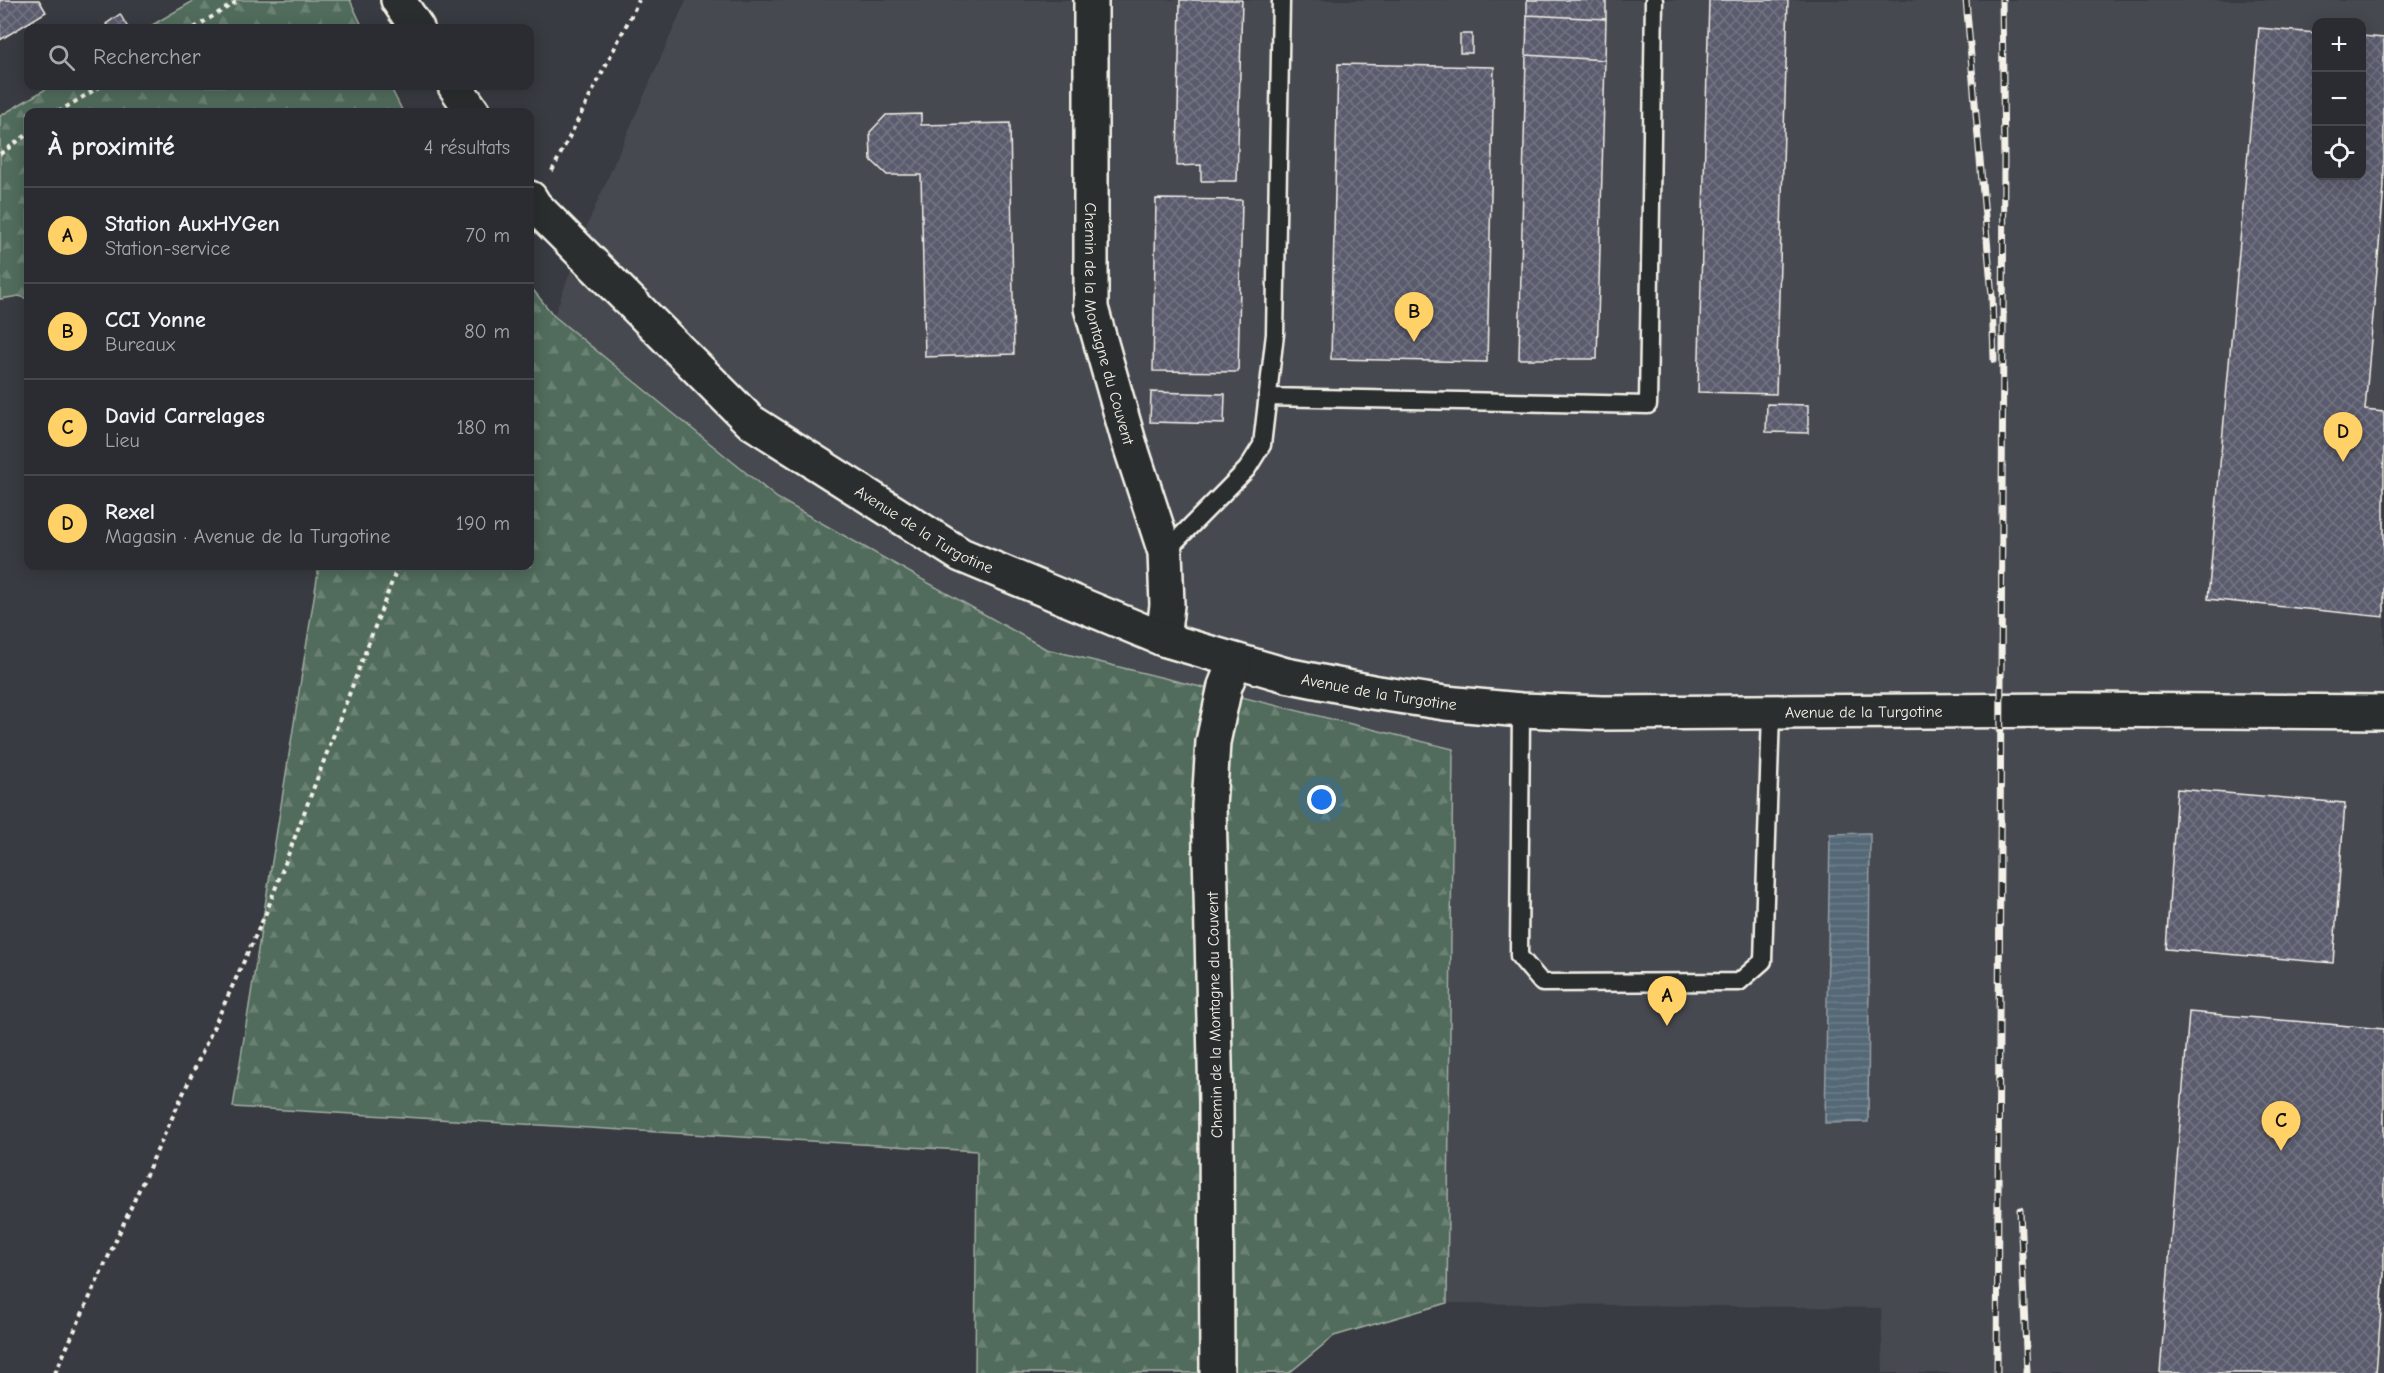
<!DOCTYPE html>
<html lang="fr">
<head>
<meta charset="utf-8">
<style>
	body { margin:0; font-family:"Comic Neue",sans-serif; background:#36383d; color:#f1f3f6 }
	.controls { position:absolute; right:18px; top:18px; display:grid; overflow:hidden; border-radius:12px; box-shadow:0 3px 15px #0003 }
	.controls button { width:54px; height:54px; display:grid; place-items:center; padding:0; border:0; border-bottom:2px solid #46484d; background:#2a2c31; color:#f1f3f6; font:30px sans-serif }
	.you { position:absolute; left:1322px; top:800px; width:21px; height:21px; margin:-15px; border:4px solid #fff; border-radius:50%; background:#1a73e8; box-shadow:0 0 0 9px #1a73e833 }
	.badge { display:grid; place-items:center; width:39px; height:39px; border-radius:50%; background:#ffd166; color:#111; font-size:20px; font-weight:700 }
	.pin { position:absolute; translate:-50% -50px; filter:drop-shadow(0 2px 3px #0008) }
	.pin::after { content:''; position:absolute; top:32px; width:21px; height:18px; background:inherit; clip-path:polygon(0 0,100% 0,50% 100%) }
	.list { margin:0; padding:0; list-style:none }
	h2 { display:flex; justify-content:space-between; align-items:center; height:78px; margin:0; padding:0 24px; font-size:26px }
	h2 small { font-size:20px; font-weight:400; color:#a5a7ab }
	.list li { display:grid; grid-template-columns:39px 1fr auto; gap:18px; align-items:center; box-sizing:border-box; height:96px; padding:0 24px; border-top:2px solid #46484d }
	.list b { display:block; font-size:22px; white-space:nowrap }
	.list p { margin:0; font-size:20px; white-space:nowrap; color:#a5a7ab }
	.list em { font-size:20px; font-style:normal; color:#a5a7ab }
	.icon { flex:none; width:33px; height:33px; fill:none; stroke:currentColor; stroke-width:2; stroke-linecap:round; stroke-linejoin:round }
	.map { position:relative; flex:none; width:2384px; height:1373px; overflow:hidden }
	.search { position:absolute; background:#2a2c31; box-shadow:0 3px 15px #0003; left:24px; top:24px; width:510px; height:66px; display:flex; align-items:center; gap:15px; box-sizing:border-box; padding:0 21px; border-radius:12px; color:#a5a7ab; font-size:22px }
	.panel { position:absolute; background:#2a2c31; box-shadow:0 3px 15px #0003; left:24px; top:108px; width:510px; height:462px; border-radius:12px }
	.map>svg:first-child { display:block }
	.built { fill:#464851; fill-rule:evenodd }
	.forest { fill:url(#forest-firs); stroke:#a2aea2; stroke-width:1.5 }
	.water { fill:url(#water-rules); stroke:#949ea4; stroke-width:1.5 }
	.building { fill:url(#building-cross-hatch); stroke:#f4f1e8; stroke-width:1.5 }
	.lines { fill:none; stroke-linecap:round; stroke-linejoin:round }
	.service-casing { stroke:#f4f1e8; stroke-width:21 }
	.minor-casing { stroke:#f4f1e8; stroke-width:38 }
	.path { stroke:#f4f1e8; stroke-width:4; stroke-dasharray:4.5 4.5; stroke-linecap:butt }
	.service { stroke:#2a2d2e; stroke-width:16 }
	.minor { stroke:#2a2d2e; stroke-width:33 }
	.rail-casing { stroke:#f4f1e8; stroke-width:7 }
	.rail { stroke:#2a2d2e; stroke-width:4.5; stroke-dasharray:14; stroke-linecap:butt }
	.labels { text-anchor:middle; stroke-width:6; stroke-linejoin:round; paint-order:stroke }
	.street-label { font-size:16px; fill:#f4f1e8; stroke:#2a2d2e }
</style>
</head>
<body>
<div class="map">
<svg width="2384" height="1373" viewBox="0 0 2384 1373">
	<defs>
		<pattern id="forest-firs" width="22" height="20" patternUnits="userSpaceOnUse" patternTransform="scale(1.5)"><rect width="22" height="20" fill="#516c5c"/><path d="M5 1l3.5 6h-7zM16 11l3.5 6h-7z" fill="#6b8173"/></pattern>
		<pattern id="water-rules" width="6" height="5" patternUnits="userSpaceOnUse" patternTransform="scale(1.5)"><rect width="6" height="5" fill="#546776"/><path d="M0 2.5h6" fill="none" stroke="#6d7d8a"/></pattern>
		<pattern id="building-cross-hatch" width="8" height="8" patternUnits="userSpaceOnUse" patternTransform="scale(1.5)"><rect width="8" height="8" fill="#5a5c6e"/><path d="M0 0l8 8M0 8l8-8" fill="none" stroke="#727483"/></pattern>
	</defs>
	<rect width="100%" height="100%" fill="#383b41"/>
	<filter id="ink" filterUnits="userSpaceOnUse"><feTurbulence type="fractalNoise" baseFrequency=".0167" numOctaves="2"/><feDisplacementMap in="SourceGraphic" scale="12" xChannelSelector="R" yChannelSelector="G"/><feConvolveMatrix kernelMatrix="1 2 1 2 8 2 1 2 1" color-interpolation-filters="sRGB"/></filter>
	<g filter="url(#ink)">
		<path class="built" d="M686 0H2384V1373H1883L1881 1308 1447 1303 1453 750 1046 649 777 498 554 316 588 223ZM2316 22H2362V176H2316Z"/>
		<path class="forest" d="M195 0H350L363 28H147Z
			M51 86H390L403 112H28V299L19 296 0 299V116Z
			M530 286 554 316 777 498 1046 649 1453 749 1447 1303 1334 1336 1289 1373H975L977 1151 233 1107 319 566H530Z"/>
		<path class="water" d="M1870 833 1868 1122 1825 1123 1830 834Z"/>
		<path class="building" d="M0 0H39L46 12 0 40Z
			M1180 0H1242L1237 181H1201V165L1177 166Z
			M1527 0H1606V19L1527 15Z
			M1709 0H1788L1776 394 1698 392Z
			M120 14 128 28H109L106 24Z
			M1527 15 1606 19 1605 60 1526 55Z
			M2259 28 2316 33V176H2362V36L2384 38V187L2365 410 2384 412V617L2208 599Z
			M1460 34H1472V53H1460Z
			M1526 55 1605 60 1597 359H1519Z
			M1338 64 1494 67 1487 362 1331 359Z
			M921 114V125L1010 123 1014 354 925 357 921 175H887L871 160 870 132 886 115Z
			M1156 199 1242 200 1238 372 1153 371Z
			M1151 392 1225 394 1224 424 1150 422Z
			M1767 404 1808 405V433L1766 432Z
			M2177 789 2345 803 2333 963 2166 949Z
			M2189 1012 2384 1029V1274L2376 1373H2160Z"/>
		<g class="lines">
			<g class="service-casing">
				<path id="service" d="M1267 397 1648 405 1654 0
					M1165 552 1247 469 1262 445 1275 334 1281 0
					M1521 710 1519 956 1542 983 1739 982 1763 961 1771 712"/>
			</g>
			<g class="minor-casing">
				<g id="minor">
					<path d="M398 0 417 28"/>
					<path id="s1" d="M1091 0V308L1129 442 1165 552 1167 605 1163 639"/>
					<path d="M455 86 473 112"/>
					<path id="s2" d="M530 198 535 206 750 421 961 555 1163 639 1286 675 1372 692 1445 703 1521 710 1603 713 2073 710 2384 712"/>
					<path d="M1217 1373 1216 1104 1209 806 1213 742 1225 686 1235 661"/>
				</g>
			</g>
			<path class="path" d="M194 28 239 0
				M58 112 101 86
				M0 154 28 134
				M552 171 639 0
				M55 1373 266 913 398 566"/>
			<use href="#service" class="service"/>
			<use href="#minor" class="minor"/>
			<g class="rail-casing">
				<path id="rail" d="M1966 0 1992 296 1994 360
					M2020 1210 2027 1373
					M1997 1373 2004 159 2002 0"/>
			</g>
			<use href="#rail" class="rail"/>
		</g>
	</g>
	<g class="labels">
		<g class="street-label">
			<text dy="6" stroke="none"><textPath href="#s1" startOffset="326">Chemin de la Montagne du Couvent</textPath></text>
			<text dy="6" stroke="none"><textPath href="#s2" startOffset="519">Avenue de la Turgotine</textPath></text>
			<text dy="6" stroke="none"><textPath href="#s2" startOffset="1005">Avenue de la Turgotine</textPath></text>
			<text dy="6" stroke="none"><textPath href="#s2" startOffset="1491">Avenue de la Turgotine</textPath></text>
			<text transform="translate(1214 1015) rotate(-91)" y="6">Chemin de la Montagne du Couvent</text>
		</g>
	</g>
</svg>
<div class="controls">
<button>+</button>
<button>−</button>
<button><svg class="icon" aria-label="locate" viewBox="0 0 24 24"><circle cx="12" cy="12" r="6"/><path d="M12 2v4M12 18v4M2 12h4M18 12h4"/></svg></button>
</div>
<div class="you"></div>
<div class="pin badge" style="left:1667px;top:1026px">A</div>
<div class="pin badge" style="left:1414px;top:342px">B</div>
<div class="pin badge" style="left:2281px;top:1151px">C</div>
<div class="pin badge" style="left:2343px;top:462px">D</div>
<div class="search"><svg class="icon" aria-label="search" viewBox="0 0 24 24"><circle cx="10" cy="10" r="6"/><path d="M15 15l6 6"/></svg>Rechercher</div>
<section class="panel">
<h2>À proximité<small>4 résultats</small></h2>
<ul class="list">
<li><span class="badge">A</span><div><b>Station AuxHYGen</b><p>Station-service</p></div><em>70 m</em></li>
<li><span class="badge">B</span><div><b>CCI Yonne</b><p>Bureaux</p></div><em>80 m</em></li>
<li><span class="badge">C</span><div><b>David Carrelages</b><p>Lieu</p></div><em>180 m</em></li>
<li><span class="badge">D</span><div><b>Rexel</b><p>Magasin · Avenue de la Turgotine</p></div><em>190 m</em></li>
</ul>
</section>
</div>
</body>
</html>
